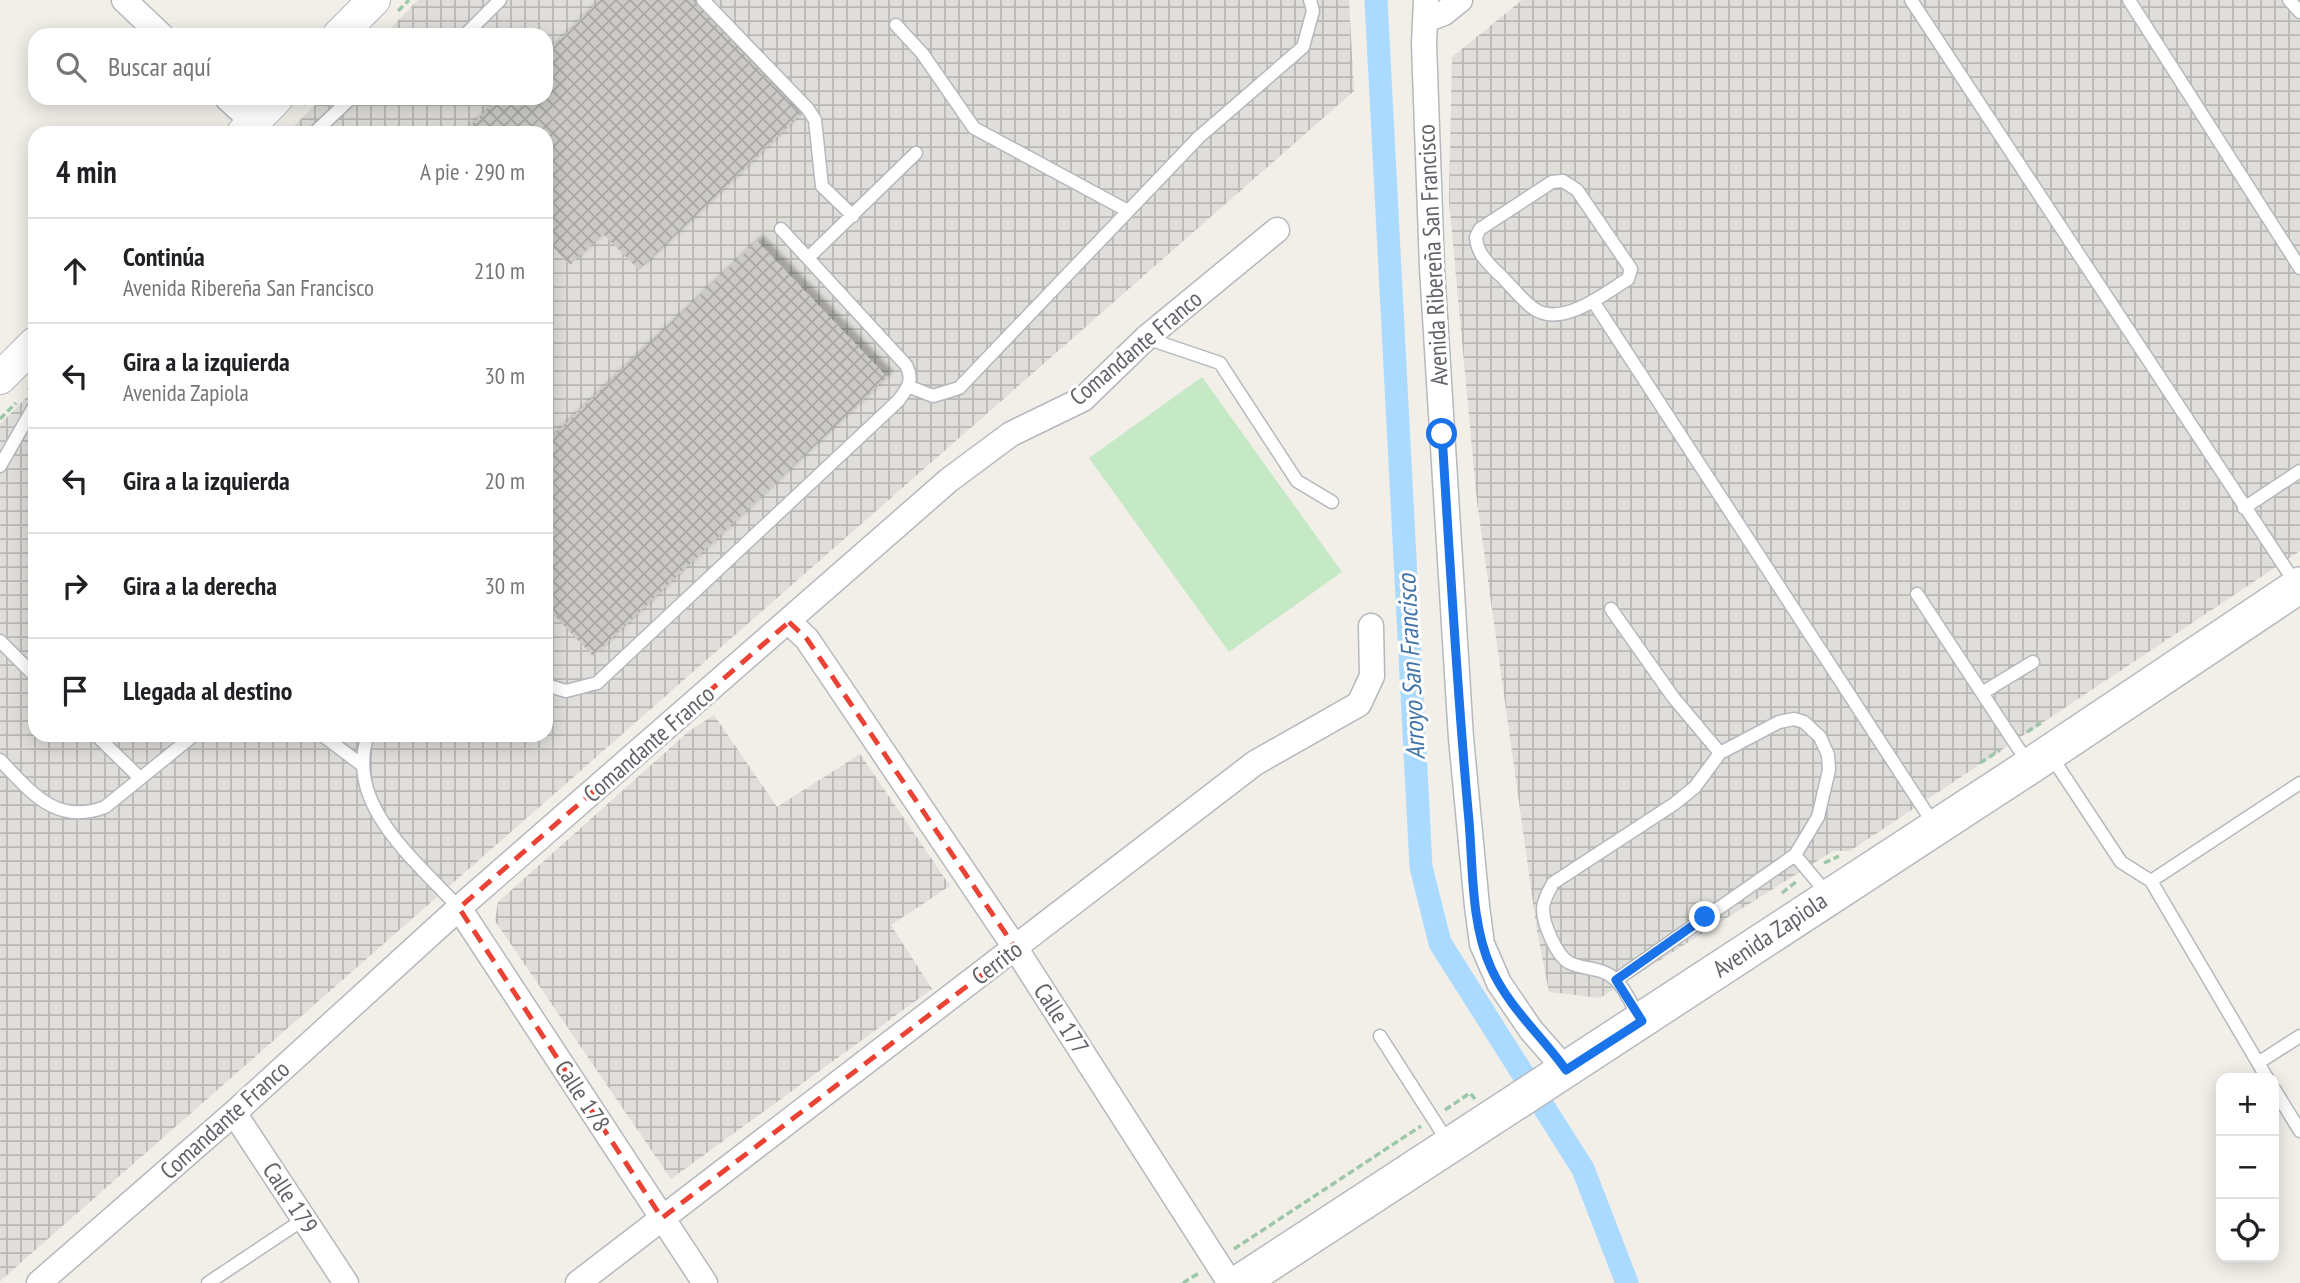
<!DOCTYPE html>
<html lang="es">
<head>
<meta charset="utf-8">
<style>
	body { margin:0; font-family:"PT Sans Narrow",sans-serif; background:#f2f2f2; color:#202124 }
	.controls { position:absolute; right:21px; bottom:21px; display:grid; overflow:hidden; border-radius:14px; box-shadow:0 4px 18px #0003 }
	.controls button { width:63px; height:63px; display:grid; place-items:center; padding:0; border:0; border-bottom:2px solid #e0e0e0; background:#fff; color:#202124; font:35px sans-serif }
	.stop { position:absolute; width:21px; height:21px; margin:-16px; border:5px solid #1a73e8; border-radius:50%; background:#fff }
	.stop.end { background:#1a73e8; border-color:#fff; box-shadow:0 2px 7px #0008 }
	.list { margin:0; padding:0; list-style:none }
	h2 { display:flex; justify-content:space-between; align-items:center; height:91px; margin:0; padding:0 28px; font-size:30px }
	h2 small { font-size:23px; font-weight:400; color:#757577 }
	.list li { display:grid; grid-template-columns:46px 1fr auto; gap:21px; align-items:center; box-sizing:border-box; height:105px; padding:0 28px; border-top:2px solid #e0e0e0 }
	.list b { display:block; font-size:26px; white-space:nowrap }
	.list p { margin:0; font-size:23px; white-space:nowrap; color:#757577 }
	.list em { font-size:23px; font-style:normal; color:#757577 }
	.icon { flex:none; width:38px; height:38px; fill:none; stroke:currentColor; stroke-width:2; stroke-linecap:round; stroke-linejoin:round }
	.map { position:relative; flex:none; width:2300px; height:1283px; overflow:hidden }
	.search { position:absolute; background:#fff; box-shadow:0 4px 18px #0003; left:28px; top:28px; width:525px; height:77px; display:flex; align-items:center; gap:18px; box-sizing:border-box; padding:0 24px; border-radius:21px; color:#757577; font-size:26px }
	.panel { position:absolute; background:#fff; box-shadow:0 4px 18px #0003; left:28px; top:126px; width:525px; height:616px; border-radius:21px }
	.map>svg:first-child { display:block }
	.industrial { fill:url(#industrial-grid) }
	.garden { fill:#c5e8c5 }
	.lines { fill:none; stroke-linecap:round; stroke-linejoin:round }
	.canal { stroke:#aadaff; stroke-width:23 }
	.building { fill:url(#building-cross-hatch); filter:url(#shadow) }
	.service-casing { stroke:#b5b8bc; stroke-width:15 }
	.minor-casing { stroke:#b5b8bc; stroke-width:27 }
	.tertiary-casing { stroke:#b5b8bc; stroke-width:34 }
	.secondary-casing { stroke:#b6babf; stroke-width:38 }
	.path { stroke:#9cc7a9; stroke-width:3.5; stroke-dasharray:7 3.5; stroke-linecap:butt }
	.service { stroke:#fff; stroke-width:12 }
	.minor { stroke:#fff; stroke-width:24 }
	.tertiary { stroke:#fff; stroke-width:32 }
	.secondary { stroke:#fff; stroke-width:35 }
	.route { stroke:#1a73e8; stroke-width:9 }
	.marked { fill:none; stroke:#ea4335; stroke-width:5; stroke-dasharray:14 9; stroke-linejoin:round }
	.labels { text-anchor:middle; stroke-width:6; stroke-linejoin:round; paint-order:stroke }
	.street-label { font-size:24px; fill:#5f6368; stroke:#fff }
	.water-label { font-size:26px; font-style:italic; fill:#4174aa; stroke:#fff }
</style>
</head>
<body>
<div class="map">
<svg width="2300" height="1283" viewBox="0 0 2300 1283">
	<defs>
		<pattern id="industrial-grid" width="8" height="8" patternUnits="userSpaceOnUse" patternTransform="scale(1.75)"><rect width="8" height="8" fill="#e0deda"/><path d="M0 4h8M4 0v8" fill="none" stroke="#b9b8b5"/></pattern>
		<pattern id="building-cross-hatch" width="8" height="8" patternUnits="userSpaceOnUse" patternTransform="scale(1.75)"><rect width="8" height="8" fill="#cccac5"/><path d="M0 0l8 8M0 8l8-8" fill="none" stroke="#a9a8a4"/></pattern>
		<filter id="shadow"><feDropShadow dx="6" dy="-6" stdDeviation="2" flood-color="#0004"/></filter>
	</defs>
	<rect width="100%" height="100%" fill="#f1efe8"/>
	<path class="industrial" d="M418 0H1349L1354 91 0 1281V424L35 389V735H546V133H287L322 98H546V35H384Z
		M1522 0H2300V551L1850 851H1833L1600 998 1549 992 1537 931 1477 502 1449 201 1452 57Z
		M714 715 777 807 860 754 950 886 891 925 932 989 671 1179 495 921 498 902 688 732Z"/>
	<path class="garden" d="M1202 377 1342 572 1229 652 1089 458Z"/>
	<g class="lines">
		<path class="canal" d="M1376 0 1421 867 1440 943 1583 1169 1627 1283"/>
	</g>
	<path class="building" d="M600 0H693L801 114 639 270 603 234 570 265 546 240V133H463L499 98H546V53Z
		M757 241 887 377 593 656 546 607V442Z"/>
	<g class="lines">
		<g class="service-casing">
			<path id="service" d="M703 0 808 109 815 120 822 186 853 216
				M1911 0 2296 584
				M2129 0 2300 268
				M2289 0 2300 12
				M896 25 922 53 974 128 1128 211
				M465 35 500 0
				M314 133 351 98
				M1563 181 1577 190 1631 269 1628 279C1605 293 1561 329 1533 308 1522 300 1512 287 1502 277 1490 265 1477 255 1476 237L1480 229 1552 182Z
				M808 258 916 153
				M1593 301 1935 826
				M1146 338 1220 363 1297 481 1332 502
				M910 387 933 396 959 388 1199 137 1303 47 1313 11 1310 0
				M0 466 35 405
				M2244 508 2300 471
				M1917 594 2028 763
				M1611 609 1673 697 1720 753
				M0 641 35 676
				M546 685 566 691 597 683 898 401C908 388 914 380 906 365L781 229
				M1982 693 2033 662
				M96 735 140 778
				M322 735 362 765
				M368 735C343 805 418 862 459 908
				M2051 756 2121 862 2151 881 2267 1078
				M0 760C30 791 56 826 105 807L194 735
				M2151 881 2300 783
				M1616 980 1795 855
				M1640 1018C1632 1006 1626 990 1616 980 1604 967 1584 970 1570 963 1556 956 1543 923 1543 909 1543 900 1549 891 1553 883L1674 804 1695 787 1720 753 1779 722 1794 719 1804 722 1820 737 1828 755 1829 770 1818 817 1795 855 1829 896
				M1380 1036 1448 1142
				M2258 1063 2300 1036
				M2274 1089 2300 1131
				M208 1283 304 1219"/>
		</g>
		<g class="minor-casing">
			<path id="minor" d="M124 0 161 35
				M1426 0 1424 44 1432 268 1461 738 1477 906 1482 944 1499 983 1531 1030 1566 1070
				M1426 20 1444 13 1460 0
				M227 98 253 122
				M789 622 807 639 1016 949 1230 1283
				M459 908 705 1283
				M234 1113 346 1283
				M39 1283 234 1113 459 908 949 480 1011 434 1083 399 1146 338 1277 230
				M578 1283 1255 763 1359 704 1372 676 1371 626"/>
		</g>
		<g class="tertiary-casing">
			<path id="tertiary" d="M339 35 374 0
				M243 133 277 98
				M0 378 35 343"/>
		</g>
		<g class="secondary-casing">
			<path id="secondary" d="M1239 1283 2030 766 2300 585"/>
		</g>
		<path class="path" d="M398 11 409 0
			M306 35 313 27
			M303 105 309 98
			M28 390 35 383
			M0 419 16 403
			M2027 732 2041 723
			M1980 763 2000 750
			M1824 863 1839 856
			M1782 893 1797 881
			M1445 1110 1470 1093 1475 1099
			M1234 1249 1421 1126
			M1183 1283 1199 1273"/>
		<use href="#service" class="service"/>
		<use href="#minor" class="minor"/>
		<use href="#tertiary" class="tertiary"/>
		<use href="#secondary" class="secondary"/>
	</g>
	<g class="lines">
		<path class="route" d="M1442 434C1450 563 1457 692 1469 821 1473 868 1471 924 1491 968 1509 1008 1542 1036 1566 1070L1642 1021 1616 980 1705 917"/>
	</g>
	<path class="marked" d="M789 622 807 639 1016 949 662 1218 459 908Z"/>
	<g class="labels">
		<g class="street-label">
			<text transform="translate(1433 255) rotate(-93)" y="8">Avenida Ribereña San Francisco</text>
			<text transform="translate(1136 348) rotate(-40)" y="8">Comandante Franco</text>
			<text transform="translate(649 744) rotate(-41)" y="8">Comandante Franco</text>
			<text transform="translate(1770 935) rotate(-34)" y="8">Avenida Zapiola</text>
			<text transform="translate(997 963) rotate(-37)" y="8">Cerrito</text>
			<text transform="translate(1061 1019) rotate(57)" y="8">Calle 177</text>
			<text transform="translate(582 1096) rotate(57)" y="8">Calle 178</text>
			<text transform="translate(225 1120) rotate(-42)" y="8">Comandante Franco</text>
			<text transform="translate(290 1198) rotate(57)" y="8">Calle 179</text>
		</g>
		<g class="water-label">
			<text transform="translate(1411 667) rotate(-93)" y="9">Arroyo San Francisco</text>
		</g>
	</g>
</svg>
<div class="controls">
<button>+</button>
<button>−</button>
<button><svg class="icon" aria-label="locate" viewBox="0 0 24 24"><circle cx="12" cy="12" r="6"/><path d="M12 2v4M12 18v4M2 12h4M18 12h4"/></svg></button>
</div>
<div class="stop" style="left:1442px;top:434px"></div>
<div class="stop end" style="left:1705px;top:917px"></div>
<div class="search"><svg class="icon" aria-label="search" viewBox="0 0 24 24"><circle cx="10" cy="10" r="6"/><path d="M15 15l6 6"/></svg>Buscar aquí</div>
<section class="panel">
<h2>4 min<small>A pie · 290 m</small></h2>
<ul class="list">
<li><svg class="icon" aria-label="ahead" viewBox="0 0 24 24"><path d="M12 20V5M6 11l6-6 6 6"/></svg><div><b>Continúa</b><p>Avenida Ribereña San Francisco</p></div><em>210 m</em></li>
<li><svg class="icon" aria-label="left" viewBox="0 0 24 24"><path d="M17 20v-9H6M10 6l-5 5 5 5"/></svg><div><b>Gira a la izquierda</b><p>Avenida Zapiola</p></div><em>30 m</em></li>
<li><svg class="icon" aria-label="left" viewBox="0 0 24 24"><path d="M17 20v-9H6M10 6l-5 5 5 5"/></svg><div><b>Gira a la izquierda</b></div><em>20 m</em></li>
<li><svg class="icon" aria-label="right" viewBox="0 0 24 24"><path d="M7 20v-9h11M14 6l5 5-5 5"/></svg><div><b>Gira a la derecha</b></div><em>30 m</em></li>
<li><svg class="icon" aria-label="arrive" viewBox="0 0 24 24"><path d="M6 21V4h12l-3 4 3 4H6"/></svg><div><b>Llegada al destino</b></div></li>
</ul>
</section>
</div>
</body>
</html>
